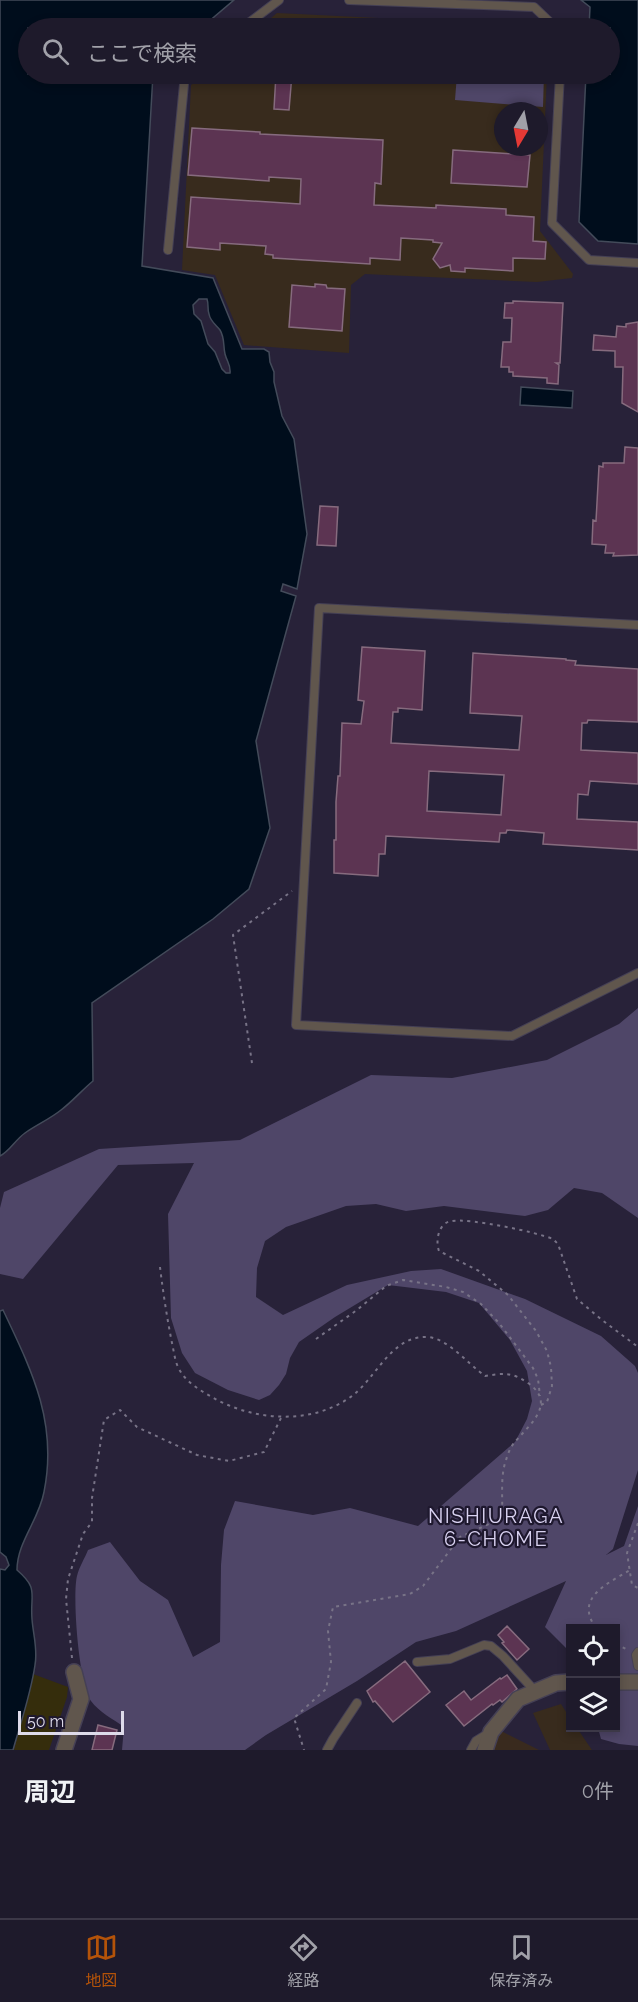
<!DOCTYPE html>
<html lang="ja">
<head>
<meta charset="utf-8">
<style>
	body { margin:0; font-family:Raleway,"Noto Sans JP",sans-serif; background:#262333; color:#f1f3f6 }
	.controls { position:absolute; right:18px; bottom:18px; display:grid; overflow:hidden; border-radius:0px; box-shadow:0 3px 9px #0003 }
	.controls button { width:54px; height:54px; display:grid; place-items:center; padding:0; border:0; border-bottom:2px solid #3c3847; background:#1e1a2b; color:#f1f3f6; font:30px sans-serif }
	.compass { position:absolute; left:494px; top:102px; width:54px; height:54px; border-radius:50%; background:#1e1a2b; box-shadow:0 3px 9px #0003; rotate:190deg }
	.scale { position:absolute; left:18px; bottom:15px; width:106px; box-sizing:border-box; padding-left:6px; border:3px solid #dedbea; border-top:0; font-size:16px; line-height:21px; white-space:nowrap; color:#dedbea; -webkit-text-stroke:4px #1e182e; paint-order:stroke }
	.list { margin:0; padding:0; list-style:none }
	h2 { display:flex; justify-content:space-between; align-items:center; height:78px; margin:0; padding:0 24px; font-size:26px }
	h2 small { font-size:20px; font-weight:400; color:#a1a1a9 }
	.icon { flex:none; width:33px; height:33px; fill:none; stroke:currentColor; stroke-width:2; stroke-linecap:round; stroke-linejoin:round }
	.map { position:relative; flex:none; width:638px; height:1750px; overflow:hidden }
	.search { position:absolute; background:#1e1a2b; box-shadow:0 3px 9px #0003; left:18px; right:18px; top:18px; height:66px; display:flex; align-items:center; gap:15px; box-sizing:border-box; padding:0 21px; border-radius:33px; color:#a1a1a9; font-size:22px }
	.sheet { height:168px; background:#1e1a2b }
	nav { display:flex; justify-content:space-around; align-items:center; box-sizing:border-box; height:84px; border-top:2px solid #3c3847; background:#1e1a2b; font-size:16px; color:#a1a1a9 }
	nav a { display:grid; justify-items:center; gap:3px }
	nav .on { color:#b45309 }
	.map>svg:first-child { display:block }
	.commercial { fill:#382b1d; fill-rule:evenodd }
	.industrial { fill:#392a1e }
	.green { fill:#4f4668 }
	.sand { fill:#352d0c }
	.water { fill:#000d1c; stroke:#434b5a; stroke-width:1.5; fill-rule:evenodd }
	.building { fill:#5c3452; stroke:#866b7e; stroke-width:1.5; fill-rule:evenodd }
	.lines { fill:none; stroke-linecap:round; stroke-linejoin:round }
	.lane-casing { stroke:#454055; stroke-width:10 }
	.street-casing { stroke:#454055; stroke-width:18 }
	.path { stroke:#787387; stroke-width:2; stroke-dasharray:3 4.5; stroke-linecap:butt }
	.lane { stroke:#60564d; stroke-width:8 }
	.street { stroke:#60564d; stroke-width:15 }
	.labels { text-anchor:middle; stroke-width:4.5; stroke-linejoin:round; paint-order:stroke }
	.neighbourhood-label { font-size:20px; letter-spacing:1.5px; fill:#d9d2f1; stroke:#1e182e }
</style>
</head>
<body>
<div class="map">
<svg width="638" height="1750" viewBox="0 0 638 1750">
	<rect width="100%" height="100%" fill="#282239"/>
	<path class="commercial" d="M277 13 542 26 544 28H259Z
		M205 74H547L540 231 573 274 572 278 537 282 365 274 351 285 349 353 244 345 215 275 182 270 191 85ZM503 111H539V147H503Z
		M561 1704 570 1718V1728H577L592 1750H550L533 1713Z"/>
	<path class="industrial" d="M499 1730 539 1750H490Z"/>
	<path class="green" d="M457 74H544L543 107 455 100Z
		M638 1008V1218L602 1193 574 1188 548 1210 525 1216 444 1206 406 1211 376 1204 346 1206 286 1227 265 1241 257 1268 256 1297 283 1315 347 1285 411 1271 441 1269 525 1299 601 1336 635 1366 638 1373V1470L613 1549 606 1555 624 1546 638 1506V1746L619 1744 601 1739 598 1728H616V1628H570V1652L545 1627 566 1581 456 1631 416 1642 357 1681 266 1735 245 1750H122L124 1727C113 1719 99 1712 91 1701 79 1686 72 1596 77 1576 79 1567 85 1558 88 1550L110 1542 140 1581 168 1600 193 1657 220 1642 221 1565 224 1530 235 1501 313 1515 350 1508 418 1526 515 1442 527 1419 532 1401 527 1371 510 1340 479 1303 446 1292 388 1285 335 1317 299 1342 290 1358 286 1374 279 1385 270 1395 259 1400 228 1390 195 1373 182 1353 171 1318 168 1214 194 1163 118 1165 23 1279 0 1274V1208L4 1192 99 1149 240 1140 371 1075 452 1078 547 1060 619 1024Z"/>
	<path class="sand" d="M33 1674 68 1687 67 1697 49 1750H14Z"/>
	<path class="water" d="M0 0H234L201 28H28V74H153L142 266 213 278 242 349H264L269 352 270 362 274 372V382L282 416 294 439 307 534 297 589 283 584 281 591 296 596 256 741 270 828 249 889 213 919 92 1003 93 1081C82 1090 72 1102 61 1110 50 1119 36 1125 25 1133 15 1140 10 1151 0 1156ZM199 299H207C209 305 207 308 209 314 210 321 216 325 220 330 225 338 223 346 225 354 227 362 231 365 230 373H226L222 369 215 352 208 344 201 321 194 314 193 305Z
		M581 0H638V244L598 241 579 222 586 74H610V28H589L590 7Z
		M521 387 573 391 572 408 520 405Z
		M3 1310C32 1371 58 1423 44 1492 39 1520 17 1542 17 1570 39 1589 30 1593 32 1619 33 1634 38 1649 35 1665 31 1693 21 1722 13 1750H0V1569L5 1570 9 1565 6 1557 0 1552V1311Z"/>
	<path class="building" d="M276 74H292L289 110 274 109Z
		M192 128 260 132V134L383 140 381 184 375 183 374 205 436 208V205L506 209V215L534 217 533 241 546 242 545 259 513 258V271L465 268V272L451 271 450 265 440 268 433 259 442 243 433 242V240L401 238 400 260 370 258V264L273 258V255L265 254 266 246 220 243V250L187 247 191 197 300 204 301 179 269 177V181L188 175Z
		M453 150 530 155 527 187 451 183Z
		M315 284 326 285 327 288 345 289 342 331 289 327 292 285 315 287Z
		M513 301 563 303 560 363H556L559 365 558 384 547 383V378L513 376V372H509V367H501L503 342H511L512 318H504L505 303H513Z
		M638 322V412L622 403 623 367H615V351L593 350 594 335 616 337 617 326 626 327V324Z
		M625 447 638 448V555L613 556 614 553H605L606 545 592 544 593 520 596 521 599 466 603 467V463H624Z
		M320 506 338 507 336 546 317 545Z
		M362 647 425 651 422 710 398 708V712H393L391 743 519 750 522 716 470 713 473 653 566 659V660L576 661 575 665 638 669V722L588 720 587 723H582L581 750 638 753V784L590 781 588 795 578 794 577 819 638 822V850L543 844 544 833 507 830 506 833H500L499 842 386 836 385 854H379L378 876 334 873V840H336V802L338 776H340L342 723 361 724 364 701 358 700ZM429 771 504 775 501 815 427 811Z
		M507 1626 529 1649 517 1660 502 1643 504 1642 498 1635Z
		M405 1661 430 1692 393 1722 375 1701 373 1702 367 1691Z
		M507 1675 517 1689 502 1702 500 1700 493 1705 492 1704 464 1726 446 1705 464 1691 471 1700 500 1678 501 1679Z
		M98 1725 117 1730 112 1750H92Z"/>
	<g class="lines">
		<g class="lane-casing">
			<path id="lane" d="M349 0 534 7 556 28
				M242 28 279 0
				M560 74 552 223 589 260 638 263
				M168 250 185 74
				M638 625 319 608 296 1025 512 1036 638 973
				M638 1652 636 1655 638 1666
				M417 1662 450 1659 484 1645 491 1646 503 1656 535 1691
				M327 1750 333 1739 357 1703
				M471 1750 476 1741 489 1733"/>
		</g>
		<g class="street-casing">
			<path id="street" d="M616 1682H638
				M64 1750 81 1699 74 1672
				M485 1750 491 1732 518 1699 556 1683 570 1682"/>
		</g>
		<path class="path" d="M252 1063 233 935 292 891
			M160 1267C163 1292 167 1318 172 1343 174 1352 175 1362 179 1369 186 1382 198 1389 210 1396 252 1421 311 1426 352 1396 376 1378 391 1337 425 1337 446 1336 468 1364 485 1376 504 1373 512 1372 528 1383 558 1404 528 1426 514 1443 510 1448 508 1454 506 1460 500 1477 503 1497 502 1515L498 1520 460 1537 423 1586 410 1594 333 1607 328 1631 331 1662 326 1689 294 1718 304 1750
			M316 1339 357 1310 386 1286 403 1280 446 1287 463 1292 481 1304 499 1323 533 1368 538 1379 540 1396
			M541 1405 547 1402 552 1386 551 1367 547 1351 536 1331 508 1295 479 1271 439 1251C435 1240 439 1222 452 1221 470 1218 536 1232 553 1239L558 1244 577 1299 602 1320 638 1347
			M638 1523 627 1553 632 1585 638 1588
			M596 1628C574 1598 607 1584 630 1570
			M616 1644 626 1649
			M72 1658 66 1599 68 1579 83 1534 92 1522V1498L104 1420 120 1410 137 1427 197 1455 229 1461 264 1452 282 1416"/>
		<use href="#lane" class="lane"/>
		<use href="#street" class="street"/>
	</g>
	<g class="labels">
		<g class="neighbourhood-label">
			<text x="496" y="1523">NISHIURAGA<tspan x="496" dy="23">6-CHOME</tspan></text>
		</g>
	</g>
</svg>
<div class="controls">
<button><svg class="icon" aria-label="locate" viewBox="0 0 24 24"><circle cx="12" cy="12" r="6"/><path d="M12 2v4M12 18v4M2 12h4M18 12h4"/></svg></button>
<button><svg class="icon" aria-label="layers" viewBox="0 0 24 24"><path d="M12 4l9 5-9 5-9-5zM3 14l9 5 9-5"/></svg></button>
</div>
<svg class="compass" viewBox="-18 -18 36 36"><path d="M0-13l5 13h-10z" fill="#e53935"/><path d="M0 13l5-13h-10z" fill="#a1a1a9"/></svg>
<div class="scale">50 m</div>
<div class="search"><svg class="icon" aria-label="search" viewBox="0 0 24 24"><circle cx="10" cy="10" r="6"/><path d="M15 15l6 6"/></svg>ここで検索</div>
</div>
<section class="sheet">
<h2>周辺<small>0件</small></h2>
<ul class="list">
</ul>
</section>
<nav>
<a class="on"><svg class="icon" aria-label="map" viewBox="0 0 24 24"><path d="M3 6l6-2 6 2 6-2v14l-6 2-6-2-6 2zM9 4v14M15 6v14"/></svg>地図</a>
<a><svg class="icon" aria-label="directions" viewBox="0 0 24 24"><path d="M12 3l9 9-9 9-9-9zM9 14v-3h6M13 9l2 2-2 2"/></svg>経路</a>
<a><svg class="icon" aria-label="saved" viewBox="0 0 24 24"><path d="M7 4h10v16l-5-4-5 4z"/></svg>保存済み</a>
</nav>
</body>
</html>
